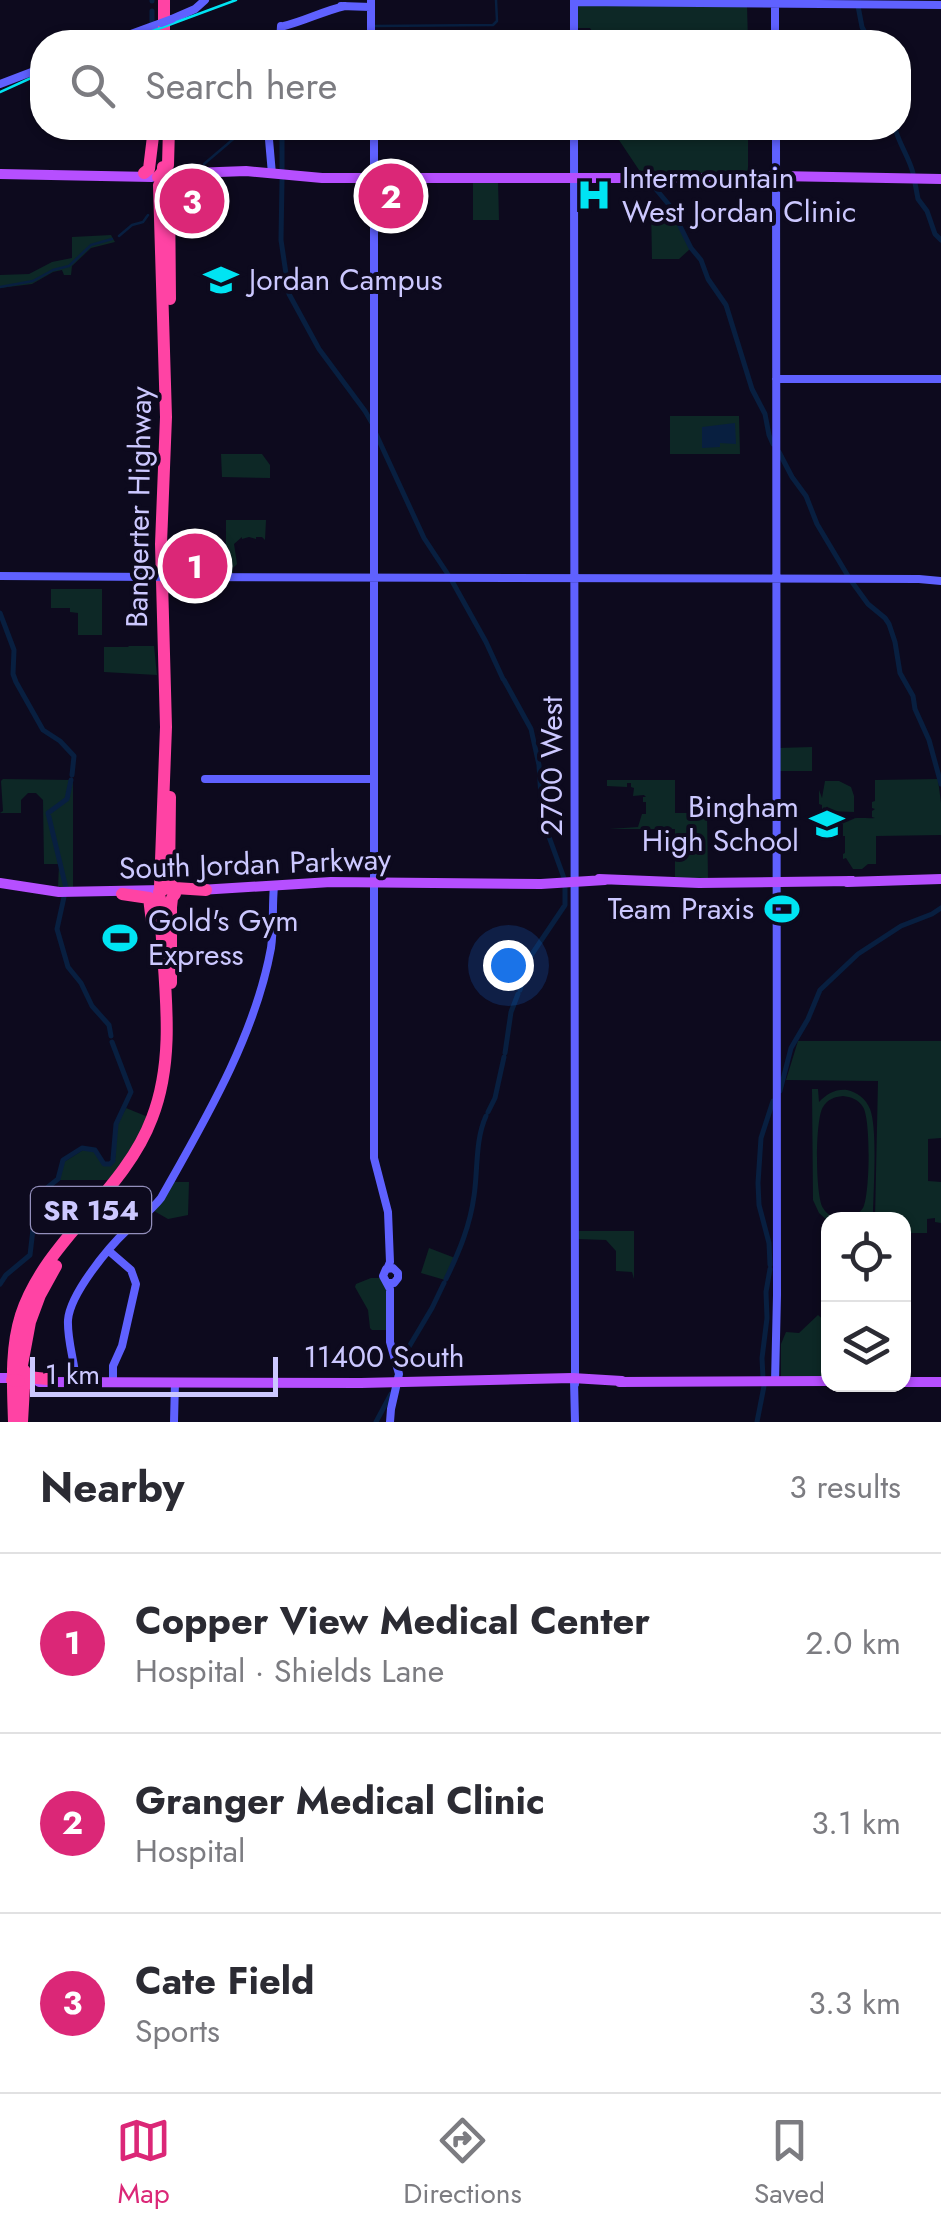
<!DOCTYPE html>
<html lang="en">
<head>
<meta charset="utf-8">
<style>
	body { margin:0; font-family:Jost,sans-serif; background:#f2f2f3; color:#2b2b33 }
	.controls { position:absolute; right:30px; bottom:30px; display:grid; overflow:hidden; border-radius:20px; box-shadow:0 2px 8px #0004 }
	.controls button { width:90px; height:90px; display:grid; place-items:center; padding:0; border:0; border-bottom:2px solid #e1e1e2; background:#fff; color:#2b2b33; font:50px sans-serif }
	.scale { position:absolute; left:30px; bottom:25px; width:248px; box-sizing:border-box; padding-left:10px; border:5px solid #ccc8ff; border-top:0; font-size:28px; line-height:35px; white-space:nowrap; color:#ccc8ff; -webkit-text-stroke:8px #0d0a1e; paint-order:stroke }
	.you { position:absolute; left:508px; top:965px; width:35px; height:35px; margin:-25px; border:8px solid #fff; border-radius:50%; background:#1a73e8; box-shadow:0 0 0 15px #1a73e833 }
	.badge { display:grid; place-items:center; width:65px; height:65px; border-radius:50%; background:#db2777; color:#fff; font-size:32px; font-weight:700 }
	.pin { position:absolute; translate:-50% -50%; border:5px solid #fff; box-shadow:0 2px 10px #0006 }
	.list { margin:0; padding:0; list-style:none }
	h2 { display:flex; justify-content:space-between; align-items:center; height:130px; margin:0; padding:0 40px; font-size:42px }
	h2 small { font-size:32px; font-weight:400; color:#7c7c81 }
	.list li { display:grid; grid-template-columns:65px 1fr auto; gap:30px; align-items:center; box-sizing:border-box; height:180px; padding:0 40px; border-top:2px solid #e1e1e2 }
	.list b { display:block; font-size:38px; white-space:nowrap }
	.list p { margin:0; font-size:32px; white-space:nowrap; color:#7c7c81 }
	.list em { font-size:32px; font-style:normal; color:#7c7c81 }
	.icon { flex:none; width:55px; height:55px; fill:none; stroke:currentColor; stroke-width:2; stroke-linecap:round; stroke-linejoin:round }
	.map { position:relative; flex:none; width:941px; height:1422px; overflow:hidden }
	.search { position:absolute; background:#fff; box-shadow:0 2px 8px #0004; left:30px; right:30px; top:30px; height:110px; display:flex; align-items:center; gap:25px; box-sizing:border-box; padding:0 35px; border-radius:40px; color:#7c7c81; font-size:38px }
	.sheet { height:670px; background:#fff }
	nav { display:flex; justify-content:space-around; align-items:center; box-sizing:border-box; height:140px; border-top:2px solid #e1e1e2; background:#fff; font-size:28px; color:#7c7c81 }
	nav a { display:grid; justify-items:center; gap:5px }
	nav .on { color:#db2777 }
	.map>svg:first-child { display:block }
	.green { fill:#0d2826; fill-rule:evenodd }
	.water { fill:#081f40 }
	.lines { fill:none; stroke-linecap:round; stroke-linejoin:round }
	.stream { stroke:#081f40; stroke-width:2.5 }
	.canal { stroke:#081f40; stroke-width:5 }
	.secondary { stroke:#5f61ff; stroke-width:8 }
	.primary { stroke:#b64fff; stroke-width:10 }
	.highway { stroke:#ff43a4; stroke-width:12 }
	.tram { stroke:#00e4f3; stroke-width:2.5 }
	.secondary-bridge { stroke:#5f61ff; stroke-width:8 }
	.highway-bridge { stroke:#ff43a4; stroke-width:12 }
	.labels { text-anchor:middle; stroke-width:8; stroke-linejoin:round; paint-order:stroke }
	.shield { fill:#0d0a1e; stroke:#938fbc; stroke-width:2.5 }
	.shield-label { font-size:28px; font-weight:bold; fill:#ccc8ff }
	.poi-label { font-size:30px; fill:#ccc8ff; stroke:#0d0a1e; text-anchor:start }
	.street-label { font-size:30px; fill:#ccc8ff; stroke:#0d0a1e }
</style>
</head>
<body>
<div class="map">
<svg width="941" height="1422" viewBox="0 0 941 1422">
	<rect width="100%" height="100%" fill="#0d0a1e"/>
	<path class="green" d="M578 3 747 5 748 42H598L590 28H576Z
		M611 128H748V174L641 173Z
		M473 181H498L499 220H473Z
		M205 184 208 187 203 214C184 218 177 208 178 189Z
		M651 207H668L690 249 679 259H652Z
		M111 235 115 242 91 248 72 266 71 275H64L62 270 53 272 32 284 0 288V275L29 274 52 262 72 258V237Z
		M670 416H739L740 454H670Z
		M221 454H262L270 465V478L222 477Z
		M226 520H266L265 540 262 537H256V539L249 537 242 539V537L234 544 237 564 233 568V575H226Z
		M51 589H102V635H78V613L70 612V608H51Z
		M129 646H154L157 675 104 672V647H128Z
		M812 747V771H779L778 748Z
		M3 779 73 780V889L58 888 59 864H44L43 800 36 793H28L21 800V813H0L3 811 1 781Z
		M938 779 941 803V835L876 836V864H868L862 869H853L846 858 843 859V854L845 853V836H843V824H841C850 815 863 819 875 818L872 817V811L875 809 872 808V802L875 801V780Z
		M607 780H675V813H707L708 880 675 879V829H609L638 827 642 814H646V802H643V797H646L644 795 633 796 634 788 631 787V783H627V787L607 786Z
		M825 781H839L851 787 854 796V812L828 811 824 807 822 810V805L819 804V790L822 798Z
		M798 1041H941V1138L928 1139V1181L941 1182V1223L935 1222V1218L927 1219V1233H904V1220L875 1219 878 1081 786 1080Z
		M812 1089H818L819 1102C827 1094 835 1089 847 1090 857 1092 866 1099 870 1109 878 1129 873 1195 873 1219H867L866 1213 859 1219 828 1221 819 1213 813 1200ZM843 1096C851 1097 858 1099 863 1107 871 1119 870 1195 863 1208 858 1215 851 1219 843 1219 835 1219 827 1215 823 1208 815 1195 815 1119 823 1107 828 1099 834 1097 843 1096Z
		M126 1108 148 1117 140 1135 111 1180H59L64 1162 83 1150H93L104 1166 112 1165 115 1158 117 1126Z
		M172 1182H189L188 1215 168 1219 154 1211Z
		M578 1231H634V1279L632 1272 616 1271V1251L606 1240 578 1239Z
		M429 1248 455 1258 445 1280 421 1273Z
		M371 1278H380L388 1286 387 1330H372L370 1328 368 1310 355 1287 356 1284Z
		M818 1315 828 1324V1378L781 1377V1344L786 1332 799 1333Z"/>
	<path class="water" d="M735 423 736 444 720 443V447L702 448V427Z"/>
	<g class="lines">
		<path class="stream" d="M375 26 493 25 497 21 496 0
			M243 132 247 130
			M204 164 238 135
			M119 236 132 225 143 222 148 215
			M0 287 33 281 53 270 69 266 91 245 112 239"/>
		<path class="canal" d="M152 0V1
			M858 6 862 27 870 42
			M152 11V23
			M179 36 188 42
			M282 128V169
			M895 128C899 144 909 157 913 173
			M282 180 281 240 289 294 319 349 365 411 372 423
			M650 182 670 206 691 248 701 260 708 279 726 305 752 389 765 414 769 435 773 444
			M915 183 918 199 927 211 935 234 941 240
			M376 434 424 538 449 576
			M779 452 792 477 806 496 817 524 848 576
			M452 581 486 642 503 679
			M852 582 868 604 885 618 889 624 895 642 900 673 913 696 915 709 929 740 941 784
			M0 613 14 650 13 674 16 682 43 730 60 741 74 756 72 775
			M504 680 531 729 539 765 541 797 548 834 564 878
			M66 888 48 813 67 799 71 780
			M64 897 57 929 68 967 81 983 92 1006 109 1025 111 1036
			M520 990 528 960 565 905V886
			M112 1042 131 1092 116 1124 113 1159
			M505 1053 511 1012 518 994
			M780 1091 791 1048 808 1019 820 990 858 954 901 926 932 914 941 908
			M488 1112 495 1098 504 1057
			M43 1191 58 1179 63 1160 82 1148 95 1150 104 1164H110L113 1161
			M770 1265 769 1243 759 1205 758 1183 761 1138 773 1101
			M446 1279C459 1252 470 1226 474 1196 478 1170 475 1140 486 1116
			M0 1284 6 1275 30 1255 37 1195
			M400 1362 432 1308 444 1283
			M763 1378 762 1358 767 1318 766 1292 770 1269
			M376 1422 391 1394
			M757 1422 764 1386"/>
		<path class="secondary" d="M574 0V42
			M775 0V42
			M574 2 941 5
			M341 6 371 7
			M172 19 195 9 205 0
			M284 26C305 21 323 11 345 6
			M109 42 161 23
			M280 42 281 26
			M371 42V0
			M0 84 42 68
			M268 128 272 174
			M374 128V1158L388 1212 390 1262 387 1269
			M574 128 575 1384
			M776 379H941
			M0 576 156 577
			M169 577 919 579 941 581
			M205 779H374
			M109 1251 131 1270 136 1284 122 1346 113 1366V1383
			M388 1283H394L398 1278V1273L393 1268 386 1269 383 1276 390 1289V1342L399 1374 391 1409 390 1422
			M574 1380 575 1422
			M76 1382C75 1362 67 1341 68 1320 70 1294 108 1248 127 1230 139 1219 151 1211 161 1198 205 1120 255 1036 271 948 274 927 272 906 274 886
			M775 1382 777 1295 776 128
			M174 1422 175 1382"/>
		<path class="primary" d="M0 174 152 177
			M166 174 246 171 322 178H752L778 176 941 179
			M599 879 699 883 852 881
			M847 882 941 879
			M0 883 59 892 163 890
			M200 890 331 882 541 884 605 880
			M0 1378H11
			M39 1382 361 1383 572 1378 622 1381
			M619 1382 828 1381
			M904 1382H941"/>
		<path class="highway" d="M164 0V42
			M144 173 149 169 154 128
			M158 177 168 165 169 128
			M159 185 166 417 161 544 166 727 160 887
			M170 299 169 188 171 179 175 176
			M171 885 175 888 206 890
			M159 892 166 888 169 882 170 797
			M122 894 149 898 152 922
			M171 983V907L172 898 175 894
			M24 1370 28 1377 47 1379
			M20 1376 30 1322 40 1295 56 1266
			M14 1422C13 1387 10 1350 21 1315 46 1239 124 1193 152 1118 179 1049 161 970 160 898
			M22 1422 24 1387 28 1382"/>
		<path class="tram" d="M123 42 236 0
			M0 92 42 73"/>
		<path class="secondary-bridge" d="M161 23 172 19
			M156 577H169"/>
		<path class="highway-bridge" d="M162 185 163 167
			M12 1380 19 1381"/>
	</g>
	<defs>
		<g id="hospital-bare" transform="scale(2.7)"><path d="M-5-5h3v3.5h4V-5h3V5h-3V1.5h-4V5h-3Z" fill="#00e4f3" stroke="#0d0a1e" stroke-width="2.5" paint-order="stroke"/></g>
		<g id="university-bare" transform="scale(2.7)"><path d="M0-5L7-2L0 1L-7-2ZM-4 1L0 2.5L4 1V4Q0 6-4 4Z" fill="#00e4f3" stroke="#0d0a1e" stroke-width="2.5" paint-order="stroke"/></g>
		<g id="school-bare" transform="scale(2.7)"><path d="M0-5L7-2L0 1L-7-2ZM-4 1L0 2.5L4 1V4Q0 6-4 4Z" fill="#00e4f3" stroke="#0d0a1e" stroke-width="2.5" paint-order="stroke"/></g>
		<g id="stadium-bare" transform="scale(2.7)"><path d="M0-5a6.5 5 0 1 0 0 10a6.5 5 0 1 0 0-10ZM-3.5-1.8h7v3.6h-7Z" fill="#00e4f3" stroke="#0d0a1e" stroke-width="2.5" paint-order="stroke"/></g>
	</defs>
	<g fill-rule="evenodd">
		<use href="#hospital-bare" x="594" y="195"/>
		<use href="#university-bare" x="221" y="280"/>
		<use href="#school-bare" x="827" y="824"/>
		<use href="#stadium-bare" x="782" y="909"/>
		<use href="#stadium-bare" x="120" y="938"/>
	</g>
	<g class="labels">
		<rect class="shield" x="31" y="1187" width="120" height="46" rx="8"/>
		<g class="shield-label">
			<text x="91" y="1220">SR 154</text>
		</g>
		<g class="poi-label">
			<text x="622" y="188">Intermountain<tspan x="622" dy="34">West Jordan Clinic</tspan></text>
			<text x="249" y="290">Jordan Campus</text>
			<text x="799" y="817" text-anchor="end">Bingham<tspan x="799" dy="34">High School</tspan></text>
			<text x="754" y="919" text-anchor="end">Team Praxis</text>
			<text x="148" y="931">Gold's Gym<tspan x="148" dy="34">Express</tspan></text>
		</g>
		<g class="street-label">
			<text transform="translate(139 507) rotate(-89)" y="10">Bangerter Highway</text>
			<text transform="translate(552 766) rotate(-90)" y="10">2700 West</text>
			<text transform="translate(255 864) rotate(-2)" y="10">South Jordan Parkway</text>
			<text x="384" y="1367">11400 South</text>
		</g>
	</g>
</svg>
<div class="controls">
<button><svg class="icon" aria-label="locate" viewBox="0 0 24 24"><circle cx="12" cy="12" r="6"/><path d="M12 2v4M12 18v4M2 12h4M18 12h4"/></svg></button>
<button><svg class="icon" aria-label="layers" viewBox="0 0 24 24"><path d="M12 4l9 5-9 5-9-5zM3 14l9 5 9-5"/></svg></button>
</div>
<div class="scale">1 km</div>
<div class="you"></div>
<div class="pin badge" style="left:195px;top:566px">1</div>
<div class="pin badge" style="left:391px;top:196px">2</div>
<div class="pin badge" style="left:192px;top:201px">3</div>
<div class="search"><svg class="icon" aria-label="search" viewBox="0 0 24 24"><circle cx="10" cy="10" r="6"/><path d="M15 15l6 6"/></svg>Search here</div>
</div>
<section class="sheet">
<h2>Nearby<small>3 results</small></h2>
<ul class="list">
<li><span class="badge">1</span><div><b>Copper View Medical Center</b><p>Hospital · Shields Lane</p></div><em>2.0 km</em></li>
<li><span class="badge">2</span><div><b>Granger Medical Clinic</b><p>Hospital</p></div><em>3.1 km</em></li>
<li><span class="badge">3</span><div><b>Cate Field</b><p>Sports</p></div><em>3.3 km</em></li>
</ul>
</section>
<nav>
<a class="on"><svg class="icon" aria-label="map" viewBox="0 0 24 24"><path d="M3 6l6-2 6 2 6-2v14l-6 2-6-2-6 2zM9 4v14M15 6v14"/></svg>Map</a>
<a><svg class="icon" aria-label="directions" viewBox="0 0 24 24"><path d="M12 3l9 9-9 9-9-9zM9 14v-3h6M13 9l2 2-2 2"/></svg>Directions</a>
<a><svg class="icon" aria-label="saved" viewBox="0 0 24 24"><path d="M7 4h10v16l-5-4-5 4z"/></svg>Saved</a>
</nav>
</body>
</html>
